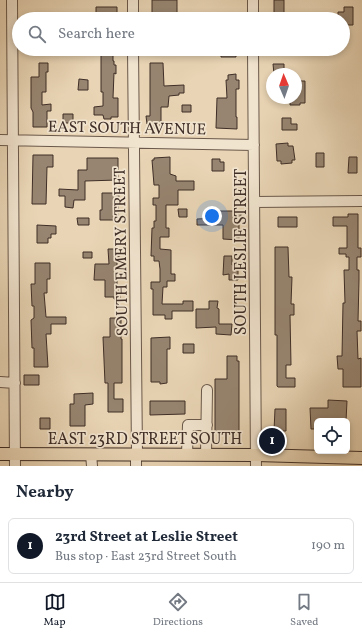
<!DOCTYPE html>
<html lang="en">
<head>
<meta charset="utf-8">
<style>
	body { margin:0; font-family:Vollkorn,serif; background:#f2f2f3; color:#1f2937 }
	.controls { position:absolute; right:12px; bottom:12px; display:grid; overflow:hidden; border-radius:6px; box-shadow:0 2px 6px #0003 }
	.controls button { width:36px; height:36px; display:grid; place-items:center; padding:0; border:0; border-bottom:1px solid #e0e1e3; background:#fff; color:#1f2937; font:20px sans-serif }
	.compass { position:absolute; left:266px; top:68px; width:36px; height:36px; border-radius:50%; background:#fff; box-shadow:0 2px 6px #0003; rotate:358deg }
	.you { position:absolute; left:212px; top:216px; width:14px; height:14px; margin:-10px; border:3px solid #fff; border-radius:50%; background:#1a73e8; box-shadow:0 0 0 6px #1a73e833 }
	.badge { display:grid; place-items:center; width:26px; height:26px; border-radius:50%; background:#111827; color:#fff; font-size:13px; font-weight:700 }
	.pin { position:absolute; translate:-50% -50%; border:2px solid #fff; box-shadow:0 1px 4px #0006 }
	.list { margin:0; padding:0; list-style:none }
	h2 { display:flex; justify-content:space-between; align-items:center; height:52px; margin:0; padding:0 16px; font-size:17px }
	h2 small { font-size:13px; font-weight:400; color:#747a83 }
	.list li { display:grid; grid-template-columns:26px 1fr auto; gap:12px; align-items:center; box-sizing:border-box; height:56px; margin:0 8px 8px; padding:0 8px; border:1px solid #e0e1e3; border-radius:6px }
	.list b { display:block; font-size:15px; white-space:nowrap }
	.list p { margin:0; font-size:13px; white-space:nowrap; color:#747a83 }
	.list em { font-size:13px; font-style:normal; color:#747a83 }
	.icon { flex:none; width:22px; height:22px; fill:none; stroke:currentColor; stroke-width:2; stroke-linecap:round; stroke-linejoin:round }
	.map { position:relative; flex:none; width:362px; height:466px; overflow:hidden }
	.search { position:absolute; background:#fff; box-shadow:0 2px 6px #0003; left:12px; right:12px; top:12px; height:44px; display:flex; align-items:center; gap:10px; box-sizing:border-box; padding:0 14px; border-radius:22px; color:#747a83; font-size:15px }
	.sheet { height:116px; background:#fff }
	nav { display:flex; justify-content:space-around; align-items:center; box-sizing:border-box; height:56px; border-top:1px solid #e0e1e3; background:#fff; font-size:11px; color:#747a83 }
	nav a { display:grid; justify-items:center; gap:2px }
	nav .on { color:#111827 }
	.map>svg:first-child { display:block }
	.building { fill:#978571; stroke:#3f2e27 }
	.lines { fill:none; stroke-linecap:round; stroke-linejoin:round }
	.minor-casing { stroke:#6a584a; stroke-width:12 }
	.major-casing { stroke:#3f2e27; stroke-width:14 }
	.minor { stroke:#f1e4cf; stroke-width:10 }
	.major { stroke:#e9d5b5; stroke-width:12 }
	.labels { text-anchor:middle; stroke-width:3.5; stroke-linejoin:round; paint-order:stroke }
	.street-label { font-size:16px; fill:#3f2e27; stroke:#f1e4cf }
</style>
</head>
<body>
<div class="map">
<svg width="362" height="466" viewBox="0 0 362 466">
	<rect width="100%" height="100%" fill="#e9d5b5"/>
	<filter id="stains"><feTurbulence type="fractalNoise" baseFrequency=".005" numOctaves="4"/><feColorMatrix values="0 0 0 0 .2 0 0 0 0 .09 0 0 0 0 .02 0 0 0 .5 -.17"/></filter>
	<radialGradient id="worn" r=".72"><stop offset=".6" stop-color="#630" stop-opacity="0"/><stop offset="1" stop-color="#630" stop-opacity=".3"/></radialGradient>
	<path class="building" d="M152 0H177V19H152Z
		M274 0H284V13H274Z
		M96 7H117V15H114V19H96Z
		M344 7H353V25H343V19H338V12H344Z
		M58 49H68V55H58Z
		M101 49H113V61H114V65H116V74L114 73 113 98H118V117H111V119H104L103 115H94V107L103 106V92H101Z
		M221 49H236V57H221Z
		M39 63H48V72H46V92H42V105L51 104V111H47V127H33V112L31 108V77H39Z
		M150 63H163L164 86 184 85V93H179V95L169 96 168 107H161V128H149V124H147L146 116H150Z
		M273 64H284V74H274Z
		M236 74V80H239V89H236V117H237V129L216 128 217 98H227L226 80H228V75Z
		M79 79 88 80V90H78Z
		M296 81H305V103H300V105H290V98H296Z
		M182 105H191V112H182Z
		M63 114H73V123H63Z
		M282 118H291V124H297V130H282Z
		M288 143V146H293L295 160H292V163L281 164V161H277L276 144Z
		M316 153H324V167H316Z
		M33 155H53V167H47L46 204H32Z
		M170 157V174L176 176V181H194V190H178V205H166V228H169V237H160V249L171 250V274H175V281H167V287H163L162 304H183V301H193V311H172V319H165V315H153V289H151V282H160V269L159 261H154V256H151L152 228H154V221H156V205H153V198H159V185H154L152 160H154V158Z
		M349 157H357V173H348Z
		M87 158H118V180L85 181V200H74L73 208 65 207V196H59V189L78 190V170H87Z
		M212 159H220V162H224V171H212Z
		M102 193H119L118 220H100V210H102Z
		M178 209H187V217H179Z
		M219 211H241V221H239V240L223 239V225H197V219L219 218Z
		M348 214H358V248H361V257H357V270H359V280L358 321H361V331H357L358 359 361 358V387H343V369H338L337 356H342L343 303H345L344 270H349V257H346V254H339V248H347V226H333V217H348Z
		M278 217H297V227H278Z
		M77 218H89V225H78Z
		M37 225 56 226V234H51V238H48V243H37Z
		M275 247H288L289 277H292L291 304H294V315H290L291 365H286V378H295V387H278L277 386V335H275Z
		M108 249H119V258H117V288L120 289V299H114V297H105V280H94L95 264H109Z
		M83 252H92V258H83Z
		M224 256H232V265H238V280H229V274L223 275Z
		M35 263H50V279H47V293H44L46 317H66V324H51V334H46L48 367H34V348H32L31 320 34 318V306H32L31 284H35Z
		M209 301H218L217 308 219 309V324H232L231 335 216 334V327L196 328V309H209Z
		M110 318H121V339H122V383H114V399H123V412H108V383H105L103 337H110Z
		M170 337V349H167V383L160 384V382H151V338Z
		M183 344H194V353H183Z
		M227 356H237V361H239V432H215V379H227Z
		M24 375H39V385H24Z
		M93 393V404L85 405V426H70V404H74V394Z
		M328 400 347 401 346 421H317V429H311L310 408H328Z
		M150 401H185V414L150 415Z
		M275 409H286V431H274Z
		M40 418H50V429H40Z"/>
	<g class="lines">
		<g class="minor-casing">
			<path id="minor" d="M12 0 15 466
				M133 0V19
				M253 0V19
				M133 49 137 454
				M253 49 256 466
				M0 140 254 145
				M254 202 362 201
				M0 382 15 383
				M91 454 92 466
				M136 454V466
				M187 454 188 425H207
				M206 455 207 390"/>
		</g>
		<g class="major-casing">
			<path id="major" d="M0 454 256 455 362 458"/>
		</g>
		<use href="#minor" class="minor"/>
		<use href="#major" class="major"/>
	</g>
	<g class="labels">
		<g class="street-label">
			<text transform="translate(127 127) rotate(1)" y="6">EAST SOUTH AVENUE</text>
			<text transform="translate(120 252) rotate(-91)" y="6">SOUTH EMERY STREET</text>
			<text transform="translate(240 252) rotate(-90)" y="6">SOUTH LESLIE STREET</text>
			<text x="145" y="444">EAST 23RD STREET SOUTH</text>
		</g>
	</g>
	<rect width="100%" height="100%" filter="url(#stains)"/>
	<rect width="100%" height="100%" fill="url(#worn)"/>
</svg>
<div class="controls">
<button><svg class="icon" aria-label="locate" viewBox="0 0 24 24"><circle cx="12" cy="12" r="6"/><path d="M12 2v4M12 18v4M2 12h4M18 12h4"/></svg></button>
</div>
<svg class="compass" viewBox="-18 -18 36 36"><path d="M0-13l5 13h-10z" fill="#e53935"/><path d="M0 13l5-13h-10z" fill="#747a83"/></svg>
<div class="you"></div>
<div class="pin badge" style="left:272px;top:441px">1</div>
<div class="search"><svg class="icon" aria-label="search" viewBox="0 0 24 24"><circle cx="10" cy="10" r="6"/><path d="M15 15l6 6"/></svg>Search here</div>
</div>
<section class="sheet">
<h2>Nearby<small></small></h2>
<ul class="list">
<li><span class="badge">1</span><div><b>23rd Street at Leslie Street</b><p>Bus stop · East 23rd Street South</p></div><em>190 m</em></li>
</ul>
</section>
<nav>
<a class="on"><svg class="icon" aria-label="map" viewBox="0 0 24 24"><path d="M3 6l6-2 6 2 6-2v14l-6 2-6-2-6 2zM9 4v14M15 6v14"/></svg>Map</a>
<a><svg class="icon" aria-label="directions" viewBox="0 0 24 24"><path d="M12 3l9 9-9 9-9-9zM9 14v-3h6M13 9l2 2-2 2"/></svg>Directions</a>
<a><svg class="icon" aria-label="saved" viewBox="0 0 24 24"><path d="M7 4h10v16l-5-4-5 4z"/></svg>Saved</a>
</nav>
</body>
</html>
